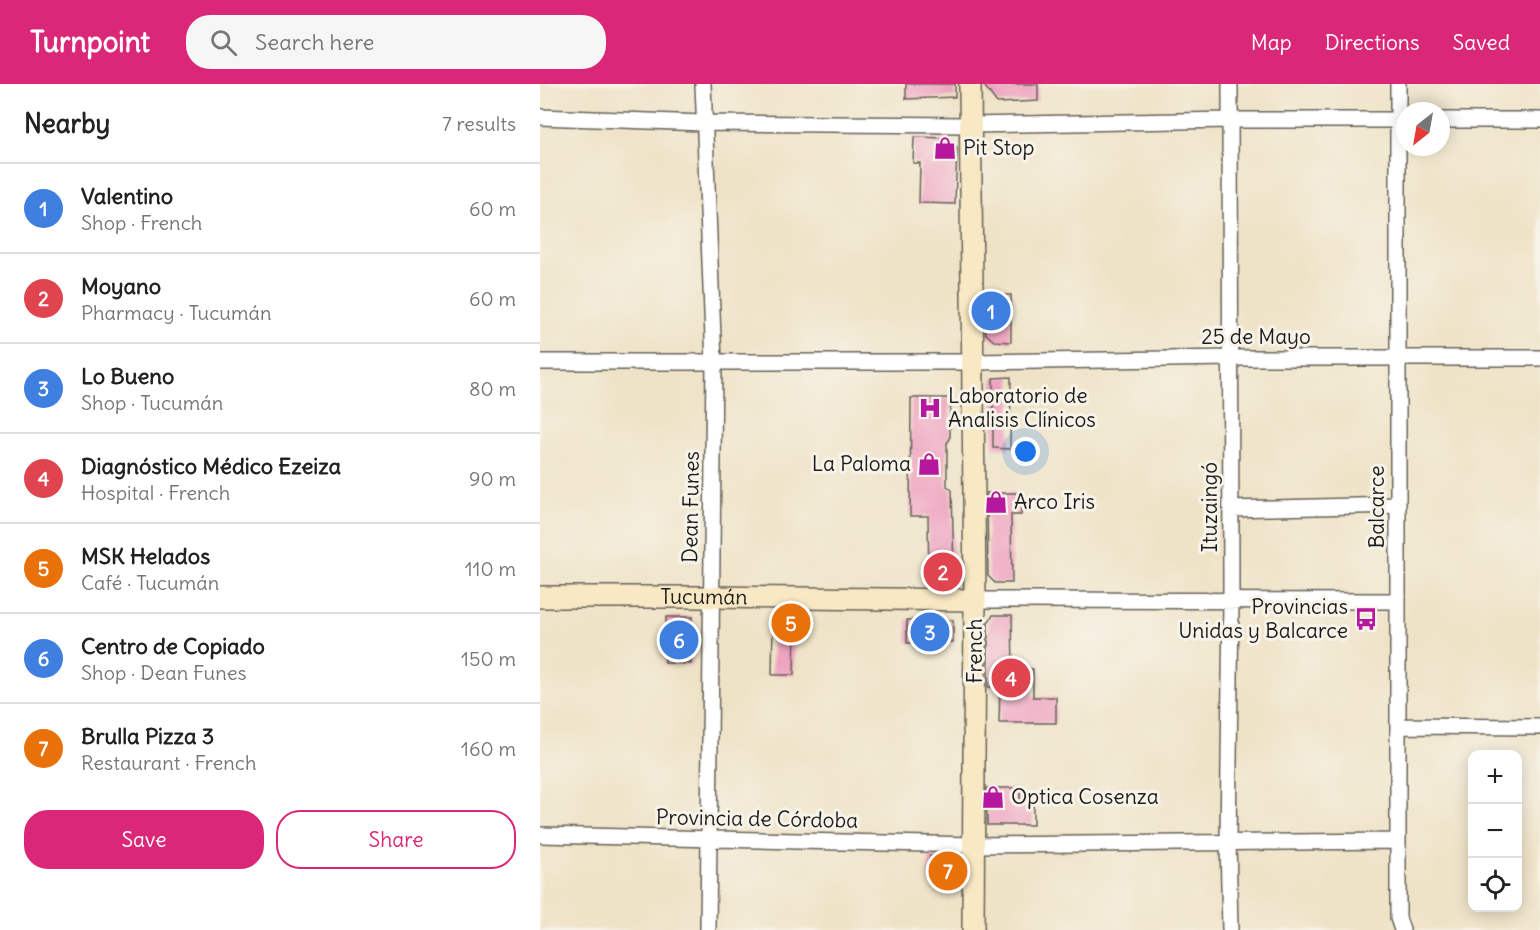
<!DOCTYPE html>
<html lang="en">
<head>
<meta charset="utf-8">
<style>
	body { margin:0; font-family:Delius,sans-serif; background:#f6f6f6; color:#222 }
	.controls { position:absolute; right:18px; bottom:18px; display:grid; overflow:hidden; border-radius:12px; box-shadow:0 3px 15px #0003 }
	.controls button { width:54px; height:54px; display:grid; place-items:center; padding:0; border:0; border-bottom:2px solid #e0e0e0; background:#fff; color:#222; font:30px sans-serif }
	.compass { position:absolute; left:856px; top:18px; width:54px; height:54px; border-radius:50%; background:#fff; box-shadow:0 3px 15px #0003; rotate:211deg }
	.you { position:absolute; left:486px; top:368px; width:21px; height:21px; margin:-15px; border:4px solid #fff; border-radius:50%; background:#1a73e8; box-shadow:0 0 0 9px #1a73e833 }
	.badge { display:grid; place-items:center; width:39px; height:39px; border-radius:50%; background:#db2777; color:#fff; font-size:20px; font-weight:700 }
	.pin { position:absolute; translate:-50% -50%; border:3px solid #fff; box-shadow:0 2px 6px #0006 }
	.list { margin:0; padding:0; list-style:none }
	h2 { display:flex; justify-content:space-between; align-items:center; height:78px; margin:0; padding:0 24px; font-size:26px }
	h2 small { font-size:20px; font-weight:400; color:#767676 }
	.list li { display:grid; grid-template-columns:39px 1fr auto; gap:18px; align-items:center; box-sizing:border-box; height:90px; padding:0 24px; border-top:2px solid #e0e0e0 }
	.list b { display:block; font-size:22px; white-space:nowrap }
	.list p { margin:0; font-size:20px; white-space:nowrap; color:#767676 }
	.list em { font-size:20px; font-style:normal; color:#767676 }
	.actions { display:flex; gap:12px; padding:18px 24px }
	.actions a { flex:1; padding:14px 0; border:2px solid #db2777; border-radius:24px; text-align:center; font-size:21px; color:#db2777 }
	.actions .main { background:#db2777; color:#fff }
	.icon { flex:none; width:33px; height:33px; fill:none; stroke:currentColor; stroke-width:2; stroke-linecap:round; stroke-linejoin:round }
	.map { position:relative; flex:none; width:1000px; height:846px; overflow:hidden }
	header { display:flex; align-items:center; gap:36px; box-sizing:border-box; height:84px; padding:0 30px; background:#db2777; color:#fff }
	header strong { font-size:28px }
	nav { display:flex; gap:33px; margin-inline-start:auto; font-size:21px }
	.search { width:420px; height:54px; background:#f6f6f6; display:flex; align-items:center; gap:15px; box-sizing:border-box; padding:0 21px; border-radius:24px; color:#767676; font-size:22px }
	main { display:flex }
	aside { flex:1; background:#fff }
	.map>svg:first-child { display:block }
	.building { fill:#eea2c0 }
	.lines { fill:none; stroke-linecap:round; stroke-linejoin:round }
	.street-casing { stroke:#666258; stroke-width:18 }
	.secondary-casing { stroke:#666258; stroke-width:24 }
	.street { stroke:#fff; stroke-width:15 }
	.secondary { stroke:#f8e8c3; stroke-width:21 }
	.labels { text-anchor:middle; stroke-width:6; stroke-linejoin:round; paint-order:stroke }
	.poi-label { font-size:21px; fill:#1c1c1c; stroke:#f7f3e8; text-anchor:start }
	.street-label { font-size:21px; fill:#1c1c1c; stroke:#f7f3e8 }
</style>
</head>
<body>
<header>
<strong>Turnpoint</strong>
<div class="search"><svg class="icon" aria-label="search" viewBox="0 0 24 24"><circle cx="10" cy="10" r="6"/><path d="M15 15l6 6"/></svg>Search here</div>
<nav><a>Map</a><a>Directions</a><a>Saved</a></nav>
</header>
<main>
<aside>
<h2>Nearby<small>7 results</small></h2>
<ul class="list">
<li><span class="badge" style="background:#3f7fe0">1</span><div><b>Valentino</b><p>Shop · French</p></div><em>60 m</em></li>
<li><span class="badge" style="background:#e0444e">2</span><div><b>Moyano</b><p>Pharmacy · Tucumán</p></div><em>60 m</em></li>
<li><span class="badge" style="background:#3f7fe0">3</span><div><b>Lo Bueno</b><p>Shop · Tucumán</p></div><em>80 m</em></li>
<li><span class="badge" style="background:#e0444e">4</span><div><b>Diagnóstico Médico Ezeiza</b><p>Hospital · French</p></div><em>90 m</em></li>
<li><span class="badge" style="background:#e8710a">5</span><div><b>MSK Helados</b><p>Café · Tucumán</p></div><em>110 m</em></li>
<li><span class="badge" style="background:#3f7fe0">6</span><div><b>Centro de Copiado</b><p>Shop · Dean Funes</p></div><em>150 m</em></li>
<li><span class="badge" style="background:#e8710a">7</span><div><b>Brulla Pizza 3</b><p>Restaurant · French</p></div><em>160 m</em></li>
</ul>
<div class="actions"><a class="main">Save</a><a>Share</a></div>
</aside>
<div class="map">
<svg width="1000" height="846" viewBox="0 0 1000 846">
	<rect width="100%" height="100%" fill="#f7f3e8"/>
	<filter id="ink" filterUnits="userSpaceOnUse"><feTurbulence type="fractalNoise" baseFrequency=".0167" numOctaves="2"/><feDisplacementMap in="SourceGraphic" scale="12" xChannelSelector="R" yChannelSelector="G"/><feConvolveMatrix kernelMatrix="1 2 1 2 8 2 1 2 1" color-interpolation-filters="sRGB"/></filter>
	<filter id="wash" filterUnits="userSpaceOnUse"><feTurbulence type="fractalNoise" baseFrequency=".008" numOctaves="4" result="noise"/><feDisplacementMap in="SourceGraphic" scale="24" xChannelSelector="R" yChannelSelector="G"/><feGaussianBlur stdDeviation="1.35" result="paint"/><feColorMatrix in="noise" values="0 0 0 0 0 0 0 0 0 0 0 0 0 0 0 0 0 1.4 0 .05"/><feComposite in="paint" operator="in"/></filter>
	<g filter="url(#wash)">
		<rect width="100%" height="100%" fill="#efe3c7"/>
		<g id="blocks">
			<path class="building" d="M366 0H415V13L366 15Z
				M443 0H498V17L457 19Z
				M374 53 406 54 417 64 415 120 379 119 380 79H373Z
				M445 211H471V258L454 257 446 250Z
				M471 293 470 365 453 364V294Z
				M371 314H410V355L407 359V402L412 406 414 490 407 500H389L388 432H370Z
				M447 409H481V431H471L472 499H455L448 492Z
				M453 531H472L473 585H493V613H516V639H459L460 603H448V539Z
				M126 533H152L151 580 125 579Z
				M367 536H413V558L367 559Z
				M233 539 255 540 254 591H232Z
				M447 704H480V719H493V741H447Z
				M390 772 404 773 412 781 411 797 388 795Z"/>
		</g>
	</g>
	<g filter="url(#ink)">
		<use href="#blocks" fill-opacity="0" stroke="#666258" stroke-width="1.5"/>
		<g class="lines">
			<g class="street-casing">
				<path id="street" d="M163 0 174 279 168 846
					M858 0V834L862 846
					M0 33 163 39 430 41 690 36H865
					M901 36H1000
					M0 278H432L691 274H1000
					M691 425 858 421
					M435 516 857 517
					M860 642 1000 643
					M0 751 433 761 858 757
					M690 846 688 758 691 517 690 0"/>
			</g>
			<g class="secondary-casing">
				<g id="secondary">
					<path d="M430 0 435 516 433 846"/>
					<path id="s1" d="M0 513H170L435 516"/>
				</g>
			</g>
			<use href="#street" class="street"/>
			<use href="#secondary" class="secondary"/>
		</g>
	</g>
	<defs>
		<g id="shop-bare" transform="scale(1.8)"><path d="M-5-2.5h2.3a2.7 3.5 0 0 1 5.4 0H5L5.5 6h-11ZM-1.5-2.5h3a1.5 2.3 0 0 0-3 0Z" fill="#b5179e" stroke="#f7f3e8" stroke-width="2.5" paint-order="stroke"/></g>
		<g id="hospital-bare" transform="scale(1.8)"><path d="M-5-5h3v3.5h4V-5h3V5h-3V1.5h-4V5h-3Z" fill="#b5179e" stroke="#f7f3e8" stroke-width="2.5" paint-order="stroke"/></g>
		<g id="bus-bare" transform="scale(1.8)"><path d="M-5-6H5V4H4V6H2V4H-2V6H-4V4H-5ZM-3.5-4V0h7V-4ZM-3.5 1.2v1.5H-2V1.2ZM2 1.2v1.5H3.5V1.2Z" fill="#b5179e" stroke="#f7f3e8" stroke-width="2.5" paint-order="stroke"/></g>
	</defs>
	<g fill-rule="evenodd">
		<use href="#shop-bare" x="405" y="64"/>
		<use href="#hospital-bare" x="390" y="324"/>
		<use href="#shop-bare" x="389" y="380"/>
		<use href="#shop-bare" x="456" y="418"/>
		<use href="#bus-bare" x="826" y="535"/>
		<use href="#shop-bare" x="453" y="713"/>
	</g>
	<g class="labels">
		<g class="poi-label">
			<text x="423" y="71">Pit Stop</text>
			<text x="408" y="319">Laboratorio de<tspan x="408" dy="24">Analisis Clínicos</tspan></text>
			<text x="371" y="387" text-anchor="end">La Paloma</text>
			<text x="474" y="425">Arco Iris</text>
			<text x="808" y="530" text-anchor="end">Provincias<tspan x="808" dy="24">Unidas y Balcarce</tspan></text>
			<text x="471" y="720">Optica Cosenza</text>
		</g>
		<g class="street-label">
			<text x="716" y="260">25 de Mayo</text>
			<text transform="translate(151 423) rotate(-89)" y="7">Dean Funes</text>
			<text transform="translate(670 423) rotate(-90)" y="7">Ituzaingó</text>
			<text transform="translate(837 423) rotate(-90)" y="7">Balcarce</text>
			<text dy="7" stroke="none"><textPath href="#s1" startOffset="164">Tucumán</textPath></text>
			<text transform="translate(435 567) rotate(-90)" y="7">French</text>
			<text transform="translate(217 735) rotate(1)" y="7">Provincia de Córdoba</text>
		</g>
	</g>
</svg>
<div class="controls">
<button>+</button>
<button>−</button>
<button><svg class="icon" aria-label="locate" viewBox="0 0 24 24"><circle cx="12" cy="12" r="6"/><path d="M12 2v4M12 18v4M2 12h4M18 12h4"/></svg></button>
</div>
<svg class="compass" viewBox="-18 -18 36 36"><path d="M0-13l5 13h-10z" fill="#e53935"/><path d="M0 13l5-13h-10z" fill="#767676"/></svg>
<div class="you"></div>
<div class="pin badge" style="left:451px;top:227px;background:#3f7fe0">1</div>
<div class="pin badge" style="left:403px;top:488px;background:#e0444e">2</div>
<div class="pin badge" style="left:390px;top:548px;background:#3f7fe0">3</div>
<div class="pin badge" style="left:471px;top:594px;background:#e0444e">4</div>
<div class="pin badge" style="left:251px;top:539px;background:#e8710a">5</div>
<div class="pin badge" style="left:139px;top:556px;background:#3f7fe0">6</div>
<div class="pin badge" style="left:408px;top:787px;background:#e8710a">7</div>
</div>
</main>
</body>
</html>
